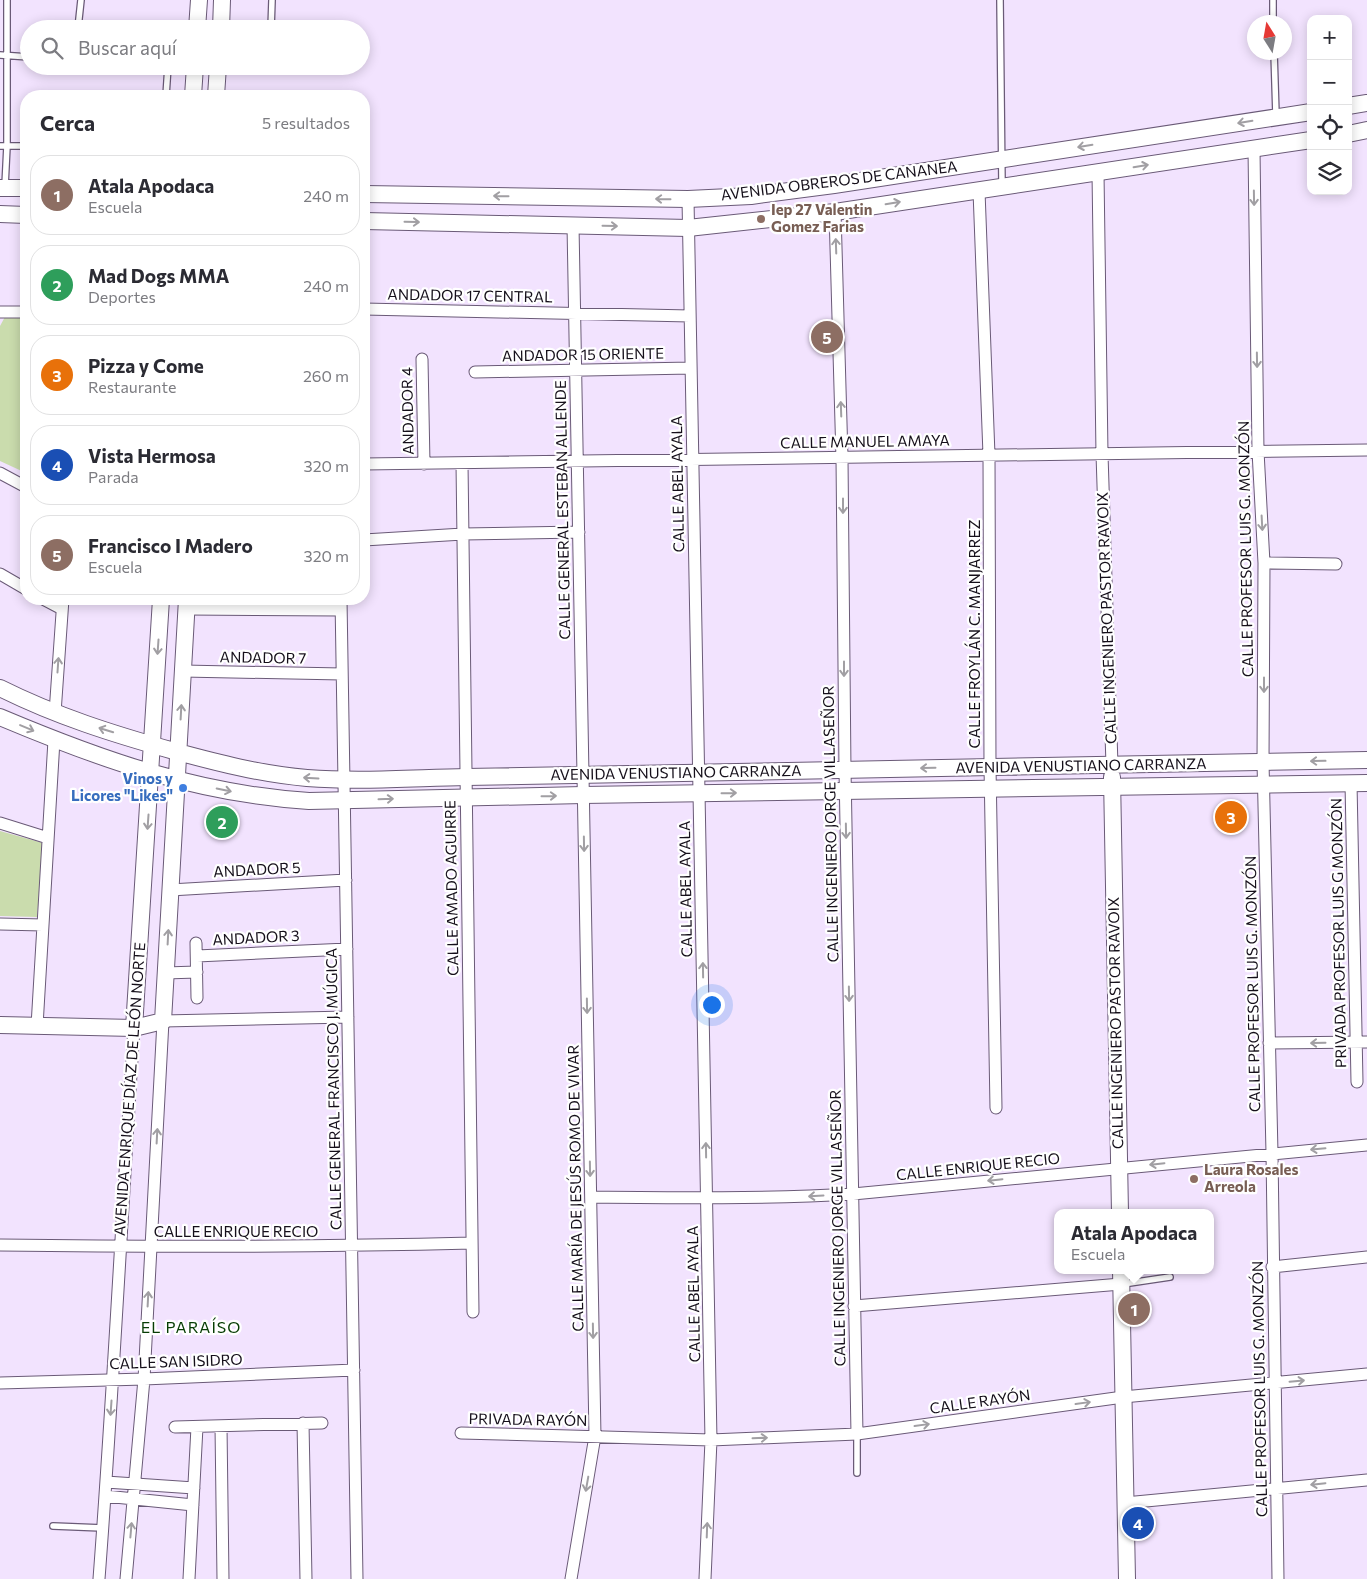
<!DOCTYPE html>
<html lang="es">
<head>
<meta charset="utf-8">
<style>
	body { margin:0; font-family:Commissioner,sans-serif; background:#f7f7f7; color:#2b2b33 }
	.controls { position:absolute; right:15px; top:15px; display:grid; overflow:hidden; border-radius:10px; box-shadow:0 2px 12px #0003 }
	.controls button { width:45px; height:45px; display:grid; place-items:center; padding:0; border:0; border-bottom:1px solid #e1e1e2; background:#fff; color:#2b2b33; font:25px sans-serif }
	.compass { position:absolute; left:1247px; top:15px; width:45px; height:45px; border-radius:50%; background:#fff; box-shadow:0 2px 12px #0003; rotate:349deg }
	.you { position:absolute; left:711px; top:1004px; width:18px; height:18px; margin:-12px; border:4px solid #fff; border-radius:50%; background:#1a73e8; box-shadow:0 0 0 8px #1a73e833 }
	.badge { display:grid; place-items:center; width:32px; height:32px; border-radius:50%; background:#1a73e8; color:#fff; font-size:16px; font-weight:700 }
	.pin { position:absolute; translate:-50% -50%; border:2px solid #fff; box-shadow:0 1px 5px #0006 }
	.popup { position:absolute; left:1054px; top:1209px; width:160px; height:65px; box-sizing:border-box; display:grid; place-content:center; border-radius:10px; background:#fff; filter:drop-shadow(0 1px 4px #0005); font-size:16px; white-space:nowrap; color:#7c7c81 }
	.popup b { font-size:19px; color:#2b2b33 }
	.popup::after { content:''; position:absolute; left:50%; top:100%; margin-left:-10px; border:10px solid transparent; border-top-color:#fff }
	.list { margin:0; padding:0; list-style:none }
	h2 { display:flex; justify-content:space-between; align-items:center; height:65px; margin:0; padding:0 20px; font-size:21px }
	h2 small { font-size:16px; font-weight:400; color:#7c7c81 }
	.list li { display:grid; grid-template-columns:32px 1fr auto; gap:15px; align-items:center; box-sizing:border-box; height:80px; margin:0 10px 10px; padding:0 10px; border:1px solid #e1e1e2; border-radius:20px }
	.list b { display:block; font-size:19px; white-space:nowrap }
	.list p { margin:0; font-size:16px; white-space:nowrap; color:#7c7c81 }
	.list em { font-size:16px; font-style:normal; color:#7c7c81 }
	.icon { flex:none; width:28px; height:28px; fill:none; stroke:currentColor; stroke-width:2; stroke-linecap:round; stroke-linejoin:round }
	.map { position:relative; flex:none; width:1367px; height:1579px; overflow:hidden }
	.search { position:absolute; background:#fff; box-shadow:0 2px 12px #0003; left:20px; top:20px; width:350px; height:55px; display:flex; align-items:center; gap:12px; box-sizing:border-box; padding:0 18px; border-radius:28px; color:#7c7c81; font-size:19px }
	.panel { position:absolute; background:#fff; box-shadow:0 2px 12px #0003; left:20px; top:90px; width:350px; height:515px; border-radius:20px }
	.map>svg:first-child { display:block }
	.green { fill:#cadcad }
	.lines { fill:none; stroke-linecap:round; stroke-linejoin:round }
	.lane-casing { stroke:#6a5a77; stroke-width:8 }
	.street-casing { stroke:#6a5a77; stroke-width:13 }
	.secondary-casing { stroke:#6a5a77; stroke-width:18 }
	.lane { stroke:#fff; stroke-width:5.5 }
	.street { stroke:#fff; stroke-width:11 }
	.secondary { stroke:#fff; stroke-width:16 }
	.oneway { stroke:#a19fa3 }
	.education-dot { fill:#8d6e63; stroke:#fff; stroke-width:2 }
	.shop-dot { fill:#3f7fe0; stroke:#fff; stroke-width:2 }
	.labels { text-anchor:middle; stroke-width:4.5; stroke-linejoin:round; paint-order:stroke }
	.street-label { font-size:15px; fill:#150f1a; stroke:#fff }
	.education-label { font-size:15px; font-weight:bold; fill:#785e54; stroke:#fff; text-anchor:start }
	.shop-label { font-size:15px; font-weight:bold; fill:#366cbe; stroke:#fff; text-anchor:end }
	.neighbourhood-label { font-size:16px; letter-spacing:1px; fill:#073d04; stroke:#fff }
</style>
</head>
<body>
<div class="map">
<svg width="1367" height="1579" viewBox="0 0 1367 1579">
	<rect width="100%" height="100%" fill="#f2e3fe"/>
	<path class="green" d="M6 315H26V473L0 461V326Z
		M0 831 43 843 37 917 0 916Z"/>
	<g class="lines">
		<g class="lane-casing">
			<path id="lane" d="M81 0 78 28 95 29
				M1000 0 1002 185
				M1273 0V22
				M271 29 272 0
				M1274 52 1276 115
				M0 55 29 57
				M166 96 168 66
				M0 146H26
				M5 186 7 146V0
				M1123 1284 1170 1277
				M857 1434V1473
				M53 1526 103 1528"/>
		</g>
		<g class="street-casing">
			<path id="street" d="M1254 149 1258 451 1264 563 1263 762 1272 1153 1278 1579
				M1098 173 1102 454 1112 765
				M979 191 989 455 990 767 996 1108
				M688 199 711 1440 705 1579
				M835 212 842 458 845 770 857 1434
				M364 309 690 316
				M0 312H26
				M422 359 424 464
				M475 372 691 368
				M462 463 473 1312
				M364 464 1367 450
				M0 473 26 487
				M364 540 463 534 579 532
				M1264 563 1336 564
				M0 574 26 589
				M43 599 62 609
				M341 599 357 1579
				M187 609 341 610
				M183 671 342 674
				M55 713 63 599
				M1351 783 1357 1082
				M0 823 48 838
				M170 890 346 880
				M0 924 43 925
				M196 943 197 998
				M197 956 347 949
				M165 973 197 972
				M37 1026 54 740
				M1269 1043 1367 1042
				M591 1197C678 1198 766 1199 853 1194L1367 1145
				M0 1245C157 1247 315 1247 472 1243
				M1272 1267 1367 1257
				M854 1306 1121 1284
				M0 1383 144 1379 354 1370
				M303 1423 306 1579
				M221 1426 223 1579
				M175 1427 322 1423
				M461 1433 711 1440 857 1434 1123 1397 1367 1374
				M106 1482 194 1488
				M105 1496 193 1505
				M1125 1503 1367 1480
				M99 1579C113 1395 122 1211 134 1028
				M126 1579 144 1379 163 1021 348 1017
				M189 1579 197 1427
				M571 1579 595 1436 573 225"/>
		</g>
		<g class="secondary-casing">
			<path id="secondary" d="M197 29 199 0
				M221 29 222 0
				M193 96 195 66
				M216 96 218 66
				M1348 106 1367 103
				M1348 134 1367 130
				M0 188H26
				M364 194 688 199 751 196 834 185 1311 112
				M0 214 26 215
				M364 221 688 228 835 212 1311 140
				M0 688C56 716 113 734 174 751 218 763 261 774 307 778 360 782 413 778 466 777L1367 760
				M0 717C102 760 198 794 309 801L583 795 1367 783
				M1112 777 1120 1213
				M0 1025 134 1028 163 1021 187 599
				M134 1028 161 599
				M1121 1270 1127 1579"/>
		</g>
		<use href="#lane" class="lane"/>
		<use href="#street" class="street"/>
		<use href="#secondary" class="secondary"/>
	</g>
	<defs><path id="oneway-shaft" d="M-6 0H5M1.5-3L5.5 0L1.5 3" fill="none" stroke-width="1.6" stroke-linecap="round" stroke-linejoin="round" transform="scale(1.25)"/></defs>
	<g class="oneway">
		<use href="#oneway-shaft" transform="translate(1245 122) rotate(171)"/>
		<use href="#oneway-shaft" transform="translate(1085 146) rotate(171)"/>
		<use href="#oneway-shaft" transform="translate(1141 166) rotate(-9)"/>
		<use href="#oneway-shaft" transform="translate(501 196) rotate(-179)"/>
		<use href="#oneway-shaft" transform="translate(1254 198) rotate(89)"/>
		<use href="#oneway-shaft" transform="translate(663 199) rotate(-179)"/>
		<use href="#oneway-shaft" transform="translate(893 203) rotate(-9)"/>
		<use href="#oneway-shaft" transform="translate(412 222) rotate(1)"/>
		<use href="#oneway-shaft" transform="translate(610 226) rotate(1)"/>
		<use href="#oneway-shaft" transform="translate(836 246) rotate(-92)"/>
		<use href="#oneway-shaft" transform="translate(1257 360) rotate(89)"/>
		<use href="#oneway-shaft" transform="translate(841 409) rotate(-92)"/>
		<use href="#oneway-shaft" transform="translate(843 506) rotate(90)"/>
		<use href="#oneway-shaft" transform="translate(1262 523) rotate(87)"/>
		<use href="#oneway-shaft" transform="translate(158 647) rotate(94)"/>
		<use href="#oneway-shaft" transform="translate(58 665) rotate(-86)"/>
		<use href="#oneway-shaft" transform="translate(844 669) rotate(90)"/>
		<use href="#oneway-shaft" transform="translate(1264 685) rotate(90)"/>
		<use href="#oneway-shaft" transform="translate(181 712) rotate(-87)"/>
		<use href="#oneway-shaft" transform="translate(27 728) rotate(23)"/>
		<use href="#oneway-shaft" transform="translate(106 730) rotate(-163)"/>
		<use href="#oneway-shaft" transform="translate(1318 761) rotate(179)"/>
		<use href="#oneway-shaft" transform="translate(928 768) rotate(179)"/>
		<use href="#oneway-shaft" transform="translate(311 778) rotate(-177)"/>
		<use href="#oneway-shaft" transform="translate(224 790) rotate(12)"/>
		<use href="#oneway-shaft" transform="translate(729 793) rotate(-1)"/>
		<use href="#oneway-shaft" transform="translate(549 796) rotate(-1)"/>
		<use href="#oneway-shaft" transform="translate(386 799) rotate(-2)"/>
		<use href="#oneway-shaft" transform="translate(148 822) rotate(94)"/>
		<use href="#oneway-shaft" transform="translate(846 831) rotate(89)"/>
		<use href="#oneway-shaft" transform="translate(584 844) rotate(89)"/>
		<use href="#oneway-shaft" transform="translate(168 937) rotate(-87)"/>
		<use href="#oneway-shaft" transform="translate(703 970) rotate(-91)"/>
		<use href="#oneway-shaft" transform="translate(849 994) rotate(89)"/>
		<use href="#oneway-shaft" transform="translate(587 1006) rotate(89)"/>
		<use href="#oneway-shaft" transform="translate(1318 1043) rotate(179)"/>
		<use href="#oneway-shaft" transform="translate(157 1136) rotate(-87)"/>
		<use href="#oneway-shaft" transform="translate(1318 1149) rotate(175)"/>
		<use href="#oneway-shaft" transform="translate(706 1150) rotate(-91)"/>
		<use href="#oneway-shaft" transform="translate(1157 1164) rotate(174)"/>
		<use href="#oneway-shaft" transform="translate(590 1169) rotate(89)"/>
		<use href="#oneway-shaft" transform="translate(995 1180) rotate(174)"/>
		<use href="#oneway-shaft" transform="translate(816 1196) rotate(177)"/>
		<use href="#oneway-shaft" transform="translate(148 1299) rotate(-87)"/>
		<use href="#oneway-shaft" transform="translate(593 1331) rotate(89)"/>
		<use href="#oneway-shaft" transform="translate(1297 1381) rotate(-5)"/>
		<use href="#oneway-shaft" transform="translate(1083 1403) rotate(-8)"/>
		<use href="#oneway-shaft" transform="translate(111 1408) rotate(94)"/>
		<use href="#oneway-shaft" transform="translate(922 1425) rotate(-8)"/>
		<use href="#oneway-shaft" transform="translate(760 1438) rotate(-2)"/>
		<use href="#oneway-shaft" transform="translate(587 1484) rotate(100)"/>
		<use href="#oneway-shaft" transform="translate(1318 1484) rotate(174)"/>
		<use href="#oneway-shaft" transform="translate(131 1530) rotate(-85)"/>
		<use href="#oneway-shaft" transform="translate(707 1530) rotate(-88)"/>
	</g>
	<g class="education-dot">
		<circle cx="761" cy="219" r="5"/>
		<circle cx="1194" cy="1179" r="5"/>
	</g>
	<circle class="shop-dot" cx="183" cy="788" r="5"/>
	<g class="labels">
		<g class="street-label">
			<text transform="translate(839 181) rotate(-7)" y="5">AVENIDA OBREROS DE CANANEA</text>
			<text transform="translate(470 296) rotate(1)" y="5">ANDADOR 17 CENTRAL</text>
			<text transform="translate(583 355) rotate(-1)" y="5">ANDADOR 15 ORIENTE</text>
			<text transform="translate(408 411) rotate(-91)" y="5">ANDADOR 4</text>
			<text transform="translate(865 442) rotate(-1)" y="5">CALLE MANUEL AMAYA</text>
			<text transform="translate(678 484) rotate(-91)" y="5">CALLE ABEL AYALA</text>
			<text transform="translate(563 510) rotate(-91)" y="5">CALLE GENERAL ESTEBAN ALLENDE</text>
			<text transform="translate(1246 549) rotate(-91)" y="5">CALLE PROFESOR LUIS G. MONZÓN</text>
			<text transform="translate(1107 618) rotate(-92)" y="5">CALLE INGENIERO PASTOR RAVOIX</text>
			<text transform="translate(975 634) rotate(-90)" y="5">CALLE FROYLÁN C. MANJARREZ</text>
			<text transform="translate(263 658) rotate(1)" y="5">ANDADOR 7</text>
			<text transform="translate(1081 766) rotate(-1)" y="5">AVENIDA VENUSTIANO CARRANZA</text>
			<text transform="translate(676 773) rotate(-1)" y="5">AVENIDA VENUSTIANO CARRANZA</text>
			<text transform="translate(831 824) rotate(-91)" y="5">CALLE INGENIERO JORGE VILLASEÑOR</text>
			<text transform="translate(257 870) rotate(-3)" y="5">ANDADOR 5</text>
			<text transform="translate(452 888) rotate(-91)" y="5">CALLE AMADO AGUIRRE</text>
			<text transform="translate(686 889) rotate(-91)" y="5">CALLE ABEL AYALA</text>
			<text transform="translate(1339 933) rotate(-91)" y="5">PRIVADA PROFESOR LUIS G MONZÓN</text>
			<text transform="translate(256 938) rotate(-3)" y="5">ANDADOR 3</text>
			<text transform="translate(1253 984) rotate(-91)" y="5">CALLE PROFESOR LUIS G. MONZÓN</text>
			<text transform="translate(1116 1023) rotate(-91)" y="5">CALLE INGENIERO PASTOR RAVOIX</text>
			<text transform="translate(130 1089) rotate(-86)" y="5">AVENIDA ENRIQUE DÍAZ DE LEÓN NORTE</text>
			<text transform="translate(334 1089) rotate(-91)" y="5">CALLE GENERAL FRANCISCO J. MÚGICA</text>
			<text transform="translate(978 1167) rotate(-6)" y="5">CALLE ENRIQUE RECIO</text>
			<text transform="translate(576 1188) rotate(-91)" y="5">CALLE MARÍA DE JESÚS ROMO DE VIVAR</text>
			<text transform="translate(838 1228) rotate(-91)" y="5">CALLE INGENIERO JORGE VILLASEÑOR</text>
			<text x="236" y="1237">CALLE ENRIQUE RECIO</text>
			<text transform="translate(694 1294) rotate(-91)" y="5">CALLE ABEL AYALA</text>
			<text transform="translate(176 1362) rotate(-2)" y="5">CALLE SAN ISIDRO</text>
			<text transform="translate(1260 1389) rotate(-91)" y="5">CALLE PROFESOR LUIS G. MONZÓN</text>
			<text transform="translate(980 1402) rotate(-8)" y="5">CALLE RAYÓN</text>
			<text transform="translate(528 1420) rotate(1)" y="5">PRIVADA RAYÓN</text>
		</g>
		<g class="education-label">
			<text x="771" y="215">Iep 27 Valentin<tspan x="771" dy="17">Gomez Farias</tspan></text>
			<text x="1204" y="1175">Laura Rosales<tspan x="1204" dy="17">Arreola</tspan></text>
		</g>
		<g class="shop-label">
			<text x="173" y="784">Vinos y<tspan x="173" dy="17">Licores "Likes"</tspan></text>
		</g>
		<g class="neighbourhood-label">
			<text x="191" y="1333">EL PARAÍSO</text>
		</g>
	</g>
</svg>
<div class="controls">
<button>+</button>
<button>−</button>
<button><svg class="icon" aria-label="locate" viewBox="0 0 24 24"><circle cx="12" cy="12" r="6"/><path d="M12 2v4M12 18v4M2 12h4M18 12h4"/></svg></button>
<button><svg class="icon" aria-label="layers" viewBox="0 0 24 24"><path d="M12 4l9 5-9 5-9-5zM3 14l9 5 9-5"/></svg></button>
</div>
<svg class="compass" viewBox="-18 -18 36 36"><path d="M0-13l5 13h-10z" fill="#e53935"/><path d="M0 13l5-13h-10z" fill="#7c7c81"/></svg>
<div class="you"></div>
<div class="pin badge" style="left:1134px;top:1309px;background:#8d6e63">1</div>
<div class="popup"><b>Atala Apodaca</b>Escuela</div>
<div class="pin badge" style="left:222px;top:822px;background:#2e9e5b">2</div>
<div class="pin badge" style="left:1231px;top:817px;background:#e8710a">3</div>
<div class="pin badge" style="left:1138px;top:1523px;background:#1a4fb4">4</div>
<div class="pin badge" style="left:827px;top:337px;background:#8d6e63">5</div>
<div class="search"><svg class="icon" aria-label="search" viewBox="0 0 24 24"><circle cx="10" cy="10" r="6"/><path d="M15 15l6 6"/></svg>Buscar aquí</div>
<section class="panel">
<h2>Cerca<small>5 resultados</small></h2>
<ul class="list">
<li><span class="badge" style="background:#8d6e63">1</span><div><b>Atala Apodaca</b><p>Escuela</p></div><em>240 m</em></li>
<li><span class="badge" style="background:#2e9e5b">2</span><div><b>Mad Dogs MMA</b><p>Deportes</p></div><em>240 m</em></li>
<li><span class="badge" style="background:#e8710a">3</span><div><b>Pizza y Come</b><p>Restaurante</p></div><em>260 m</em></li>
<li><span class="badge" style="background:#1a4fb4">4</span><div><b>Vista Hermosa</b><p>Parada</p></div><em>320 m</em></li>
<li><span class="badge" style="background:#8d6e63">5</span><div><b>Francisco I Madero</b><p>Escuela</p></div><em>320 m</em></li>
</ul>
</section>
</div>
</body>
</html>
